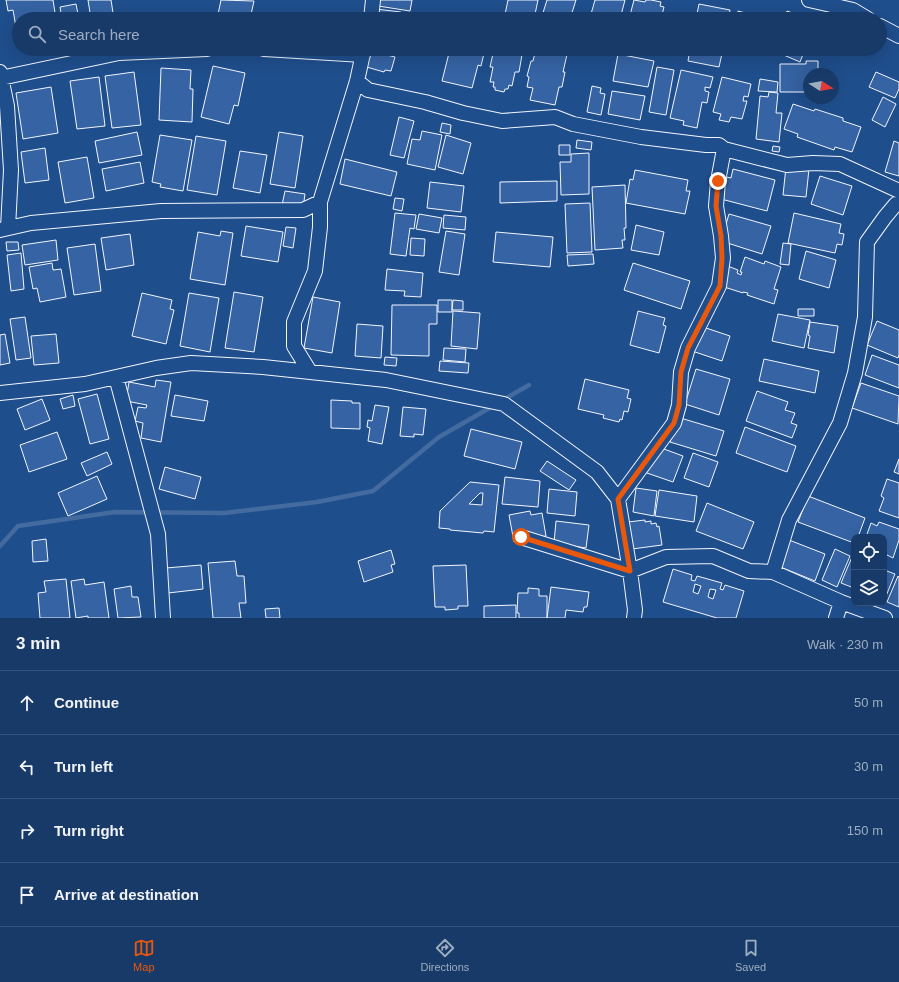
<!DOCTYPE html>
<html lang="en">
<head>
<meta charset="utf-8">
<style>
	body { margin:0; font-family:Arial,sans-serif; background:#20416f; color:#f1f3f6 }
	.controls { position:absolute; right:12px; bottom:12px; display:grid; overflow:hidden; border-radius:8px; box-shadow:0 4px 16px #0002 }
	.controls button { width:36px; height:36px; display:grid; place-items:center; padding:0; border:0; border-bottom:1px solid #36547d; background:#173a69; color:#f1f3f6; font:20px sans-serif }
	.compass { position:absolute; left:803px; top:68px; width:36px; height:36px; border-radius:50%; background:#173a69; box-shadow:0 4px 16px #0002; rotate:101deg }
	.stop { position:absolute; width:12px; height:12px; margin:-9px; border:3px solid #ea580c; border-radius:50%; background:#fff }
	.stop.end { background:#ea580c; border-color:#fff; box-shadow:0 1px 4px #0008 }
	.list { margin:0; padding:0; list-style:none }
	h2 { display:flex; justify-content:space-between; align-items:center; height:52px; margin:0; padding:0 16px; font-size:17px }
	h2 small { font-size:13px; font-weight:400; color:#9eadc0 }
	.list li { display:grid; grid-template-columns:26px 1fr auto; gap:12px; align-items:center; box-sizing:border-box; height:64px; padding:0 16px; border-top:1px solid #36547d }
	.list b { display:block; font-size:15px; white-space:nowrap }
	.list em { font-size:13px; font-style:normal; color:#9eadc0 }
	.icon { flex:none; width:22px; height:22px; fill:none; stroke:currentColor; stroke-width:2; stroke-linecap:round; stroke-linejoin:round }
	.map { position:relative; flex:none; width:899px; height:618px; overflow:hidden }
	.search { position:absolute; background:#173a69; box-shadow:0 4px 16px #0002; left:12px; right:12px; top:12px; height:44px; display:flex; align-items:center; gap:10px; box-sizing:border-box; padding:0 14px; border-radius:22px; color:#9eadc0; font-size:15px }
	.sheet { height:308px; background:#173a69 }
	nav { display:flex; justify-content:space-around; align-items:center; box-sizing:border-box; height:56px; border-top:1px solid #36547d; background:#173a69; font-size:11px; color:#9eadc0 }
	nav a { display:grid; justify-items:center; gap:2px }
	nav .on { color:#ea580c }
	.map>svg:first-child { display:block }
	.lines { fill:none; stroke-linecap:round; stroke-linejoin:round }
	.stream { stroke:#446ba0; stroke-width:4.5 }
	.building { fill:#3563a3; stroke:#f2f6ff; fill-rule:evenodd }
	.minor-casing { stroke:#f2f6ff; stroke-width:16 }
	.minor { stroke:#1f4e8c; stroke-width:14 }
	.route { stroke:#ea580c; stroke-width:5 }
</style>
</head>
<body>
<div class="map">
<svg width="899" height="618" viewBox="0 0 899 618">
	<rect width="100%" height="100%" fill="#1f4e8c"/>
	<g class="lines">
		<path class="stream" d="M503 400 529 385
			M0 546 18 526 115 512 224 513 317 502 373 491 439 437 493 406"/>
	</g>
	<path class="building" d="M6 0H53L56 19H19V33H17L13 10 8 11Z
		M88 0H111L114 19H91Z
		M221 0 254 1 250 19H217Z
		M379 0H412L410 11 378 6Z
		M508 0H538L534 19H504Z
		M547 0H576L570 19H541Z
		M595 0H625L620 19H588L589 14H591Z
		M634 0 645 2 646 0H651L661 2 660 6 664 7 661 19H629Z
		M76 4 79 19H62L60 7Z
		M699 4 730 10 728 19H696Z
		M376 9 401 12 400 19H375Z
		M738 11 757 16V19H736Z
		M787 11 804 17 803 19H784Z
		M368 49H389L387 55 395 57 391 71 385 70 384 72 363 66Z
		M417 49H440V53Z
		M450 49H485L481 66 478 65 472 88 442 81Z
		M494 49H523L519 72H515L512 86 509 85 508 89H505L504 92 495 90V87H493L494 82H490L493 67H490Z
		M536 49 568 50 563 72H565L562 87H559L555 105 530 100 533 88 527 87 529 77 527 76 531 61H533Z
		M632 49H653L652 54Z
		M690 49H723L719 67 688 61Z
		M740 49H756L755 53Z
		M780 49H805L800 62 779 53Z
		M618 54 654 61 648 87 613 81Z
		M806 61H818V74H809V92H780V64H806Z
		M213 66 245 73 238 106 234 105 229 124 201 117Z
		M657 67 674 70 666 115 649 112Z
		M161 68 191 70 190 89H193L192 122 159 120Z
		M681 70 713 77 710 88 705 87V91L709 92 707 103 702 102 697 128 683 125 684 121 670 118Z
		M134 72 141 125 112 128 105 76Z
		M876 72 899 82V89L895 98 869 87Z
		M99 77 105 126 77 129 70 81Z
		M722 77 751 84 748 97 744 96 743 101H747L742 119 731 117 729 122 719 120 721 114 713 112Z
		M760 79 778 82 777 92 758 91Z
		M592 86 601 88 600 93 605 94 601 115 587 112Z
		M51 87 58 133 23 139 16 93Z
		M612 91 645 96 640 120 608 114Z
		M769 92 778 93 776 113H782L779 142 756 139 760 96 768 97Z
		M883 97 896 104 885 127 872 120Z
		M793 104 814 111 815 109 843 118V121L861 127 852 152 835 147 834 150 797 137 798 134 784 129Z
		M399 117 414 121 404 158 390 155Z
		M442 123 451 125 450 134 440 132Z
		M422 131 442 135 435 170 407 164 412 139 420 140Z
		M137 132 142 155 99 163 95 141Z
		M279 132 303 136 295 188 270 184Z
		M160 135 192 140 183 191 160 187 161 184 152 182Z
		M446 135 471 143 463 174 438 167Z
		M196 136 226 141 217 195 187 190Z
		M577 140 592 142 591 150 576 148Z
		M894 141 899 143V176L885 172Z
		M559 145H570V155H559Z
		M773 146 780 147 779 152 772 151Z
		M45 148 49 180 25 183 21 152Z
		M240 151 267 155 260 193 233 188Z
		M589 153V194L561 195 560 162H571V154Z
		M87 157 94 198 65 203 58 162Z
		M345 159 397 172 391 196 340 184Z
		M140 162 144 183 106 191 102 169Z
		M786 167 809 169 806 197 783 195Z
		M733 169 775 180 767 211 721 199 727 177 731 178Z
		M635 170 688 180 686 191H690L685 214 626 203 630 179 633 180Z
		M820 176 852 186 843 215 811 204Z
		M557 181V201L500 203V182Z
		M430 182 464 186 461 212 427 208Z
		M625 185 626 228H624L625 240H622L623 248 595 250 592 187Z
		M285 191 305 194 303 208 282 205Z
		M395 198 404 199 402 211 393 209Z
		M590 203 592 252 567 253 565 204Z
		M395 213 416 215 414 229 410 228 406 256 390 254Z
		M794 213 841 224 839 233 844 234 842 245 837 244 835 253 788 243Z
		M419 214 442 218 439 233 416 229Z
		M729 214 771 226 762 254 721 241Z
		M444 215 466 217 465 230 443 228Z
		M636 225 664 232 659 255 631 250Z
		M246 226 283 232 278 262 241 256Z
		M286 227 296 228 293 248 283 246Z
		M221 231 233 233 225 285 190 279 198 232 220 236Z
		M446 231 465 234 459 275 439 272Z
		M496 232 553 237 550 267 493 262Z
		M130 234 134 265 106 270 101 238Z
		M411 238 425 239 424 256 410 255Z
		M56 240 58 260 25 265 22 245Z
		M6 242H18L19 250 7 251Z
		M783 243 791 244 789 265 780 264Z
		M95 244 101 291 74 295 67 248Z
		M806 251 836 260 829 288 799 279Z
		M21 253 24 289 11 291 7 255Z
		M593 254 594 264 568 266 567 255Z
		M745 257 764 264 765 261 781 267 774 289 778 290 774 304 747 295 748 293 743 292V293L718 285 725 265 738 270 737 273 741 275 742 272H740Z
		M52 263 53 270 61 269 66 297 40 302 37 288 33 289 29 267Z
		M633 263 690 281 681 309 624 290Z
		M387 269 423 273 421 297 404 296 405 291 385 290Z
		M234 292 263 297 254 352 225 348Z
		M142 293 172 300 170 309 174 310 166 344 132 336Z
		M189 293 219 298 210 352 180 346Z
		M313 297 340 302 332 353 304 348Z
		M438 300H452V312H438Z
		M453 300 463 301V310H452Z
		M392 305H437V324H429V356L391 355Z
		M798 309H814V316H798Z
		M453 311 480 313 477 349 451 346Z
		M638 311 665 318 663 325 666 326 659 353 630 345Z
		M778 314 810 320 804 348 772 341Z
		M25 317 31 358 16 360 10 319Z
		M877 321 899 330V355L898 358 867 345Z
		M810 322 838 326 834 353 808 348 810 336 808 335Z
		M357 324 383 326 381 358 355 356Z
		M706 328 730 336 722 361 692 351 699 329 705 331Z
		M5 334 10 363 0 365V335Z
		M56 334 59 363 34 365 31 336Z
		M444 348 466 349 465 362 443 360Z
		M872 355 899 365V388L865 375Z
		M385 357 397 358 396 366 384 365Z
		M764 359 819 371 815 393 759 381Z
		M440 361 469 363 468 373 439 371Z
		M696 369 730 379 719 415 685 404Z
		M585 379 629 390 627 398 631 399 628 412 624 411 622 420 620 419 619 422 603 418 604 415 578 409Z
		M156 380 171 382 161 442 141 438 143 423 135 421 138 407 146 408 147 405 126 401 129 382 155 387Z
		M861 383 899 396 898 424 852 408Z
		M757 391 788 402 785 410 795 413 791 423 797 425 792 438 746 421Z
		M97 394 109 439 90 444 78 399Z
		M73 395 75 406 63 409 60 399Z
		M175 395 208 401 204 421 171 416Z
		M42 399 50 420 25 430 17 409Z
		M331 400 352 401V403H360V429L331 428Z
		M375 405 389 407 382 444 368 441 370 428 367 427 368 420 372 421Z
		M403 407 426 409 423 435 414 434V437L400 436Z
		M677 417 724 431 716 456 670 442Z
		M745 427 796 446 787 472 736 453Z
		M471 429 522 442 515 469 464 456Z
		M57 432 67 459 29 472 20 445Z
		M653 445 683 456 673 482 644 472Z
		M107 452 112 464 87 476 81 463Z
		M693 453 718 462 709 487 684 478Z
		M899 459V474L894 472Z
		M547 461 576 480 569 490 540 471Z
		M165 467 201 477 195 499 159 489Z
		M97 476 107 499 68 516 58 493Z
		M505 477 540 481 538 507 502 504Z
		M887 479 899 483V518L879 511 884 498 881 496Z
		M470 482 499 485 494 532 484 531 483 533 450 530V529L439 528 440 511ZM480 493H483L482 505 469 504Z
		M636 488 657 491 654 516 633 512Z
		M549 489 577 492 575 516 547 513Z
		M659 490 697 496 694 522 655 516Z
		M808 496 865 518 858 537H854V543L798 522Z
		M707 503 754 522 743 549 696 531Z
		M530 511 531 515 542 513 546 536 514 542 509 515Z
		M645 520V522L651 521V524L656 523 657 527 659 526 662 545 632 549 628 522Z
		M556 521 589 525 586 548 554 543Z
		M879 522 899 529V540L893 558 887 555 884 563V537H866L871 523 877 526Z
		M46 539 48 561 33 562 32 541Z
		M789 540 825 554 815 581 778 566Z
		M835 549 850 556 837 587 822 580Z
		M391 550 395 564 391 565 393 572 364 582 358 561Z
		M852 557 854 558V588L841 583Z
		M235 561 237 576H244L246 603H239L241 618H213L208 563Z
		M201 565 203 589 168 593 166 568Z
		M466 565 468 606H458V609L445 610V607H435L433 566Z
		M673 569 692 575 691 580 695 581 697 576 722 583 720 589 723 590 725 585 744 591 736 618H717L663 602ZM695 584 701 586 698 594 693 592ZM710 589 716 590 713 599 708 597Z
		M884 570 895 574 884 601Z
		M898 576 899 577V607L887 602Z
		M66 579 70 618H40L38 593 46 592 44 581Z
		M84 579 85 585 104 582 109 618H88V616L76 618 71 581Z
		M131 586 132 597H138L141 617 118 618 114 589Z
		M551 587 589 592 587 607H584L583 612 566 610 565 618H547Z
		M528 588 539 589V596H547V618H519V613H517L518 593H528Z
		M516 605V618H484V606Z
		M279 608 280 618H266L265 609Z"/>
	<g class="lines">
		<g class="minor-casing">
			<path id="minor" d="M809 0 853 10 868 19
				M371 19 373 0
				M880 26 899 36
				M264 49 363 55
				M0 72 7 106 11 170 8 228
				M1 78 119 53 207 49
				M357 81 368 90 425 102 463 113 502 121 555 117 573 124 641 137 706 145H719L724 149 787 165 813 163 840 164 899 191
				M0 230 31 223 161 211 303 210 320 202
				M310 372 294 346V322L315 271 320 227V202L357 81 364 49
				M116 377 158 534 163 618
				M0 393 85 384 156 368 191 363 263 367 386 380 504 404 597 472 618 499
				M521 537 630 571 666 557 713 556 749 571 773 572 841 602 885 618
				M773 572 789 520 840 423 855 373 865 317 867 242 885 217 896 204H899
				M634 618 635 610 630 571 618 499 674 423 679 405 681 372 688 348 719 286 723 258 721 236 716 206 718 181 724 149
				M836 618 841 602"/>
		</g>
		<use href="#minor" class="minor"/>
	</g>
	<g class="lines">
		<path class="route" d="M521 537 630 571 618 499 674 423 679 405 681 372 688 348 720 286 722 258 721 236 716 206 718 181"/>
	</g>
</svg>
<div class="controls">
<button><svg class="icon" aria-label="locate" viewBox="0 0 24 24"><circle cx="12" cy="12" r="6"/><path d="M12 2v4M12 18v4M2 12h4M18 12h4"/></svg></button>
<button><svg class="icon" aria-label="layers" viewBox="0 0 24 24"><path d="M12 4l9 5-9 5-9-5zM3 14l9 5 9-5"/></svg></button>
</div>
<svg class="compass" viewBox="-18 -18 36 36"><path d="M0-13l5 13h-10z" fill="#e53935"/><path d="M0 13l5-13h-10z" fill="#9eadc0"/></svg>
<div class="stop" style="left:521px;top:537px"></div>
<div class="stop end" style="left:718px;top:181px"></div>
<div class="search"><svg class="icon" aria-label="search" viewBox="0 0 24 24"><circle cx="10" cy="10" r="6"/><path d="M15 15l6 6"/></svg>Search here</div>
</div>
<section class="sheet">
<h2>3 min<small>Walk · 230 m</small></h2>
<ul class="list">
<li><svg class="icon" aria-label="ahead" viewBox="0 0 24 24"><path d="M12 20V5M6 11l6-6 6 6"/></svg><div><b>Continue</b></div><em>50 m</em></li>
<li><svg class="icon" aria-label="left" viewBox="0 0 24 24"><path d="M17 20v-9H6M10 6l-5 5 5 5"/></svg><div><b>Turn left</b></div><em>30 m</em></li>
<li><svg class="icon" aria-label="right" viewBox="0 0 24 24"><path d="M7 20v-9h11M14 6l5 5-5 5"/></svg><div><b>Turn right</b></div><em>150 m</em></li>
<li><svg class="icon" aria-label="arrive" viewBox="0 0 24 24"><path d="M6 21V4h12l-3 4 3 4H6"/></svg><div><b>Arrive at destination</b></div></li>
</ul>
</section>
<nav>
<a class="on"><svg class="icon" aria-label="map" viewBox="0 0 24 24"><path d="M3 6l6-2 6 2 6-2v14l-6 2-6-2-6 2zM9 4v14M15 6v14"/></svg>Map</a>
<a><svg class="icon" aria-label="directions" viewBox="0 0 24 24"><path d="M12 3l9 9-9 9-9-9zM9 14v-3h6M13 9l2 2-2 2"/></svg>Directions</a>
<a><svg class="icon" aria-label="saved" viewBox="0 0 24 24"><path d="M7 4h10v16l-5-4-5 4z"/></svg>Saved</a>
</nav>
</body>
</html>
